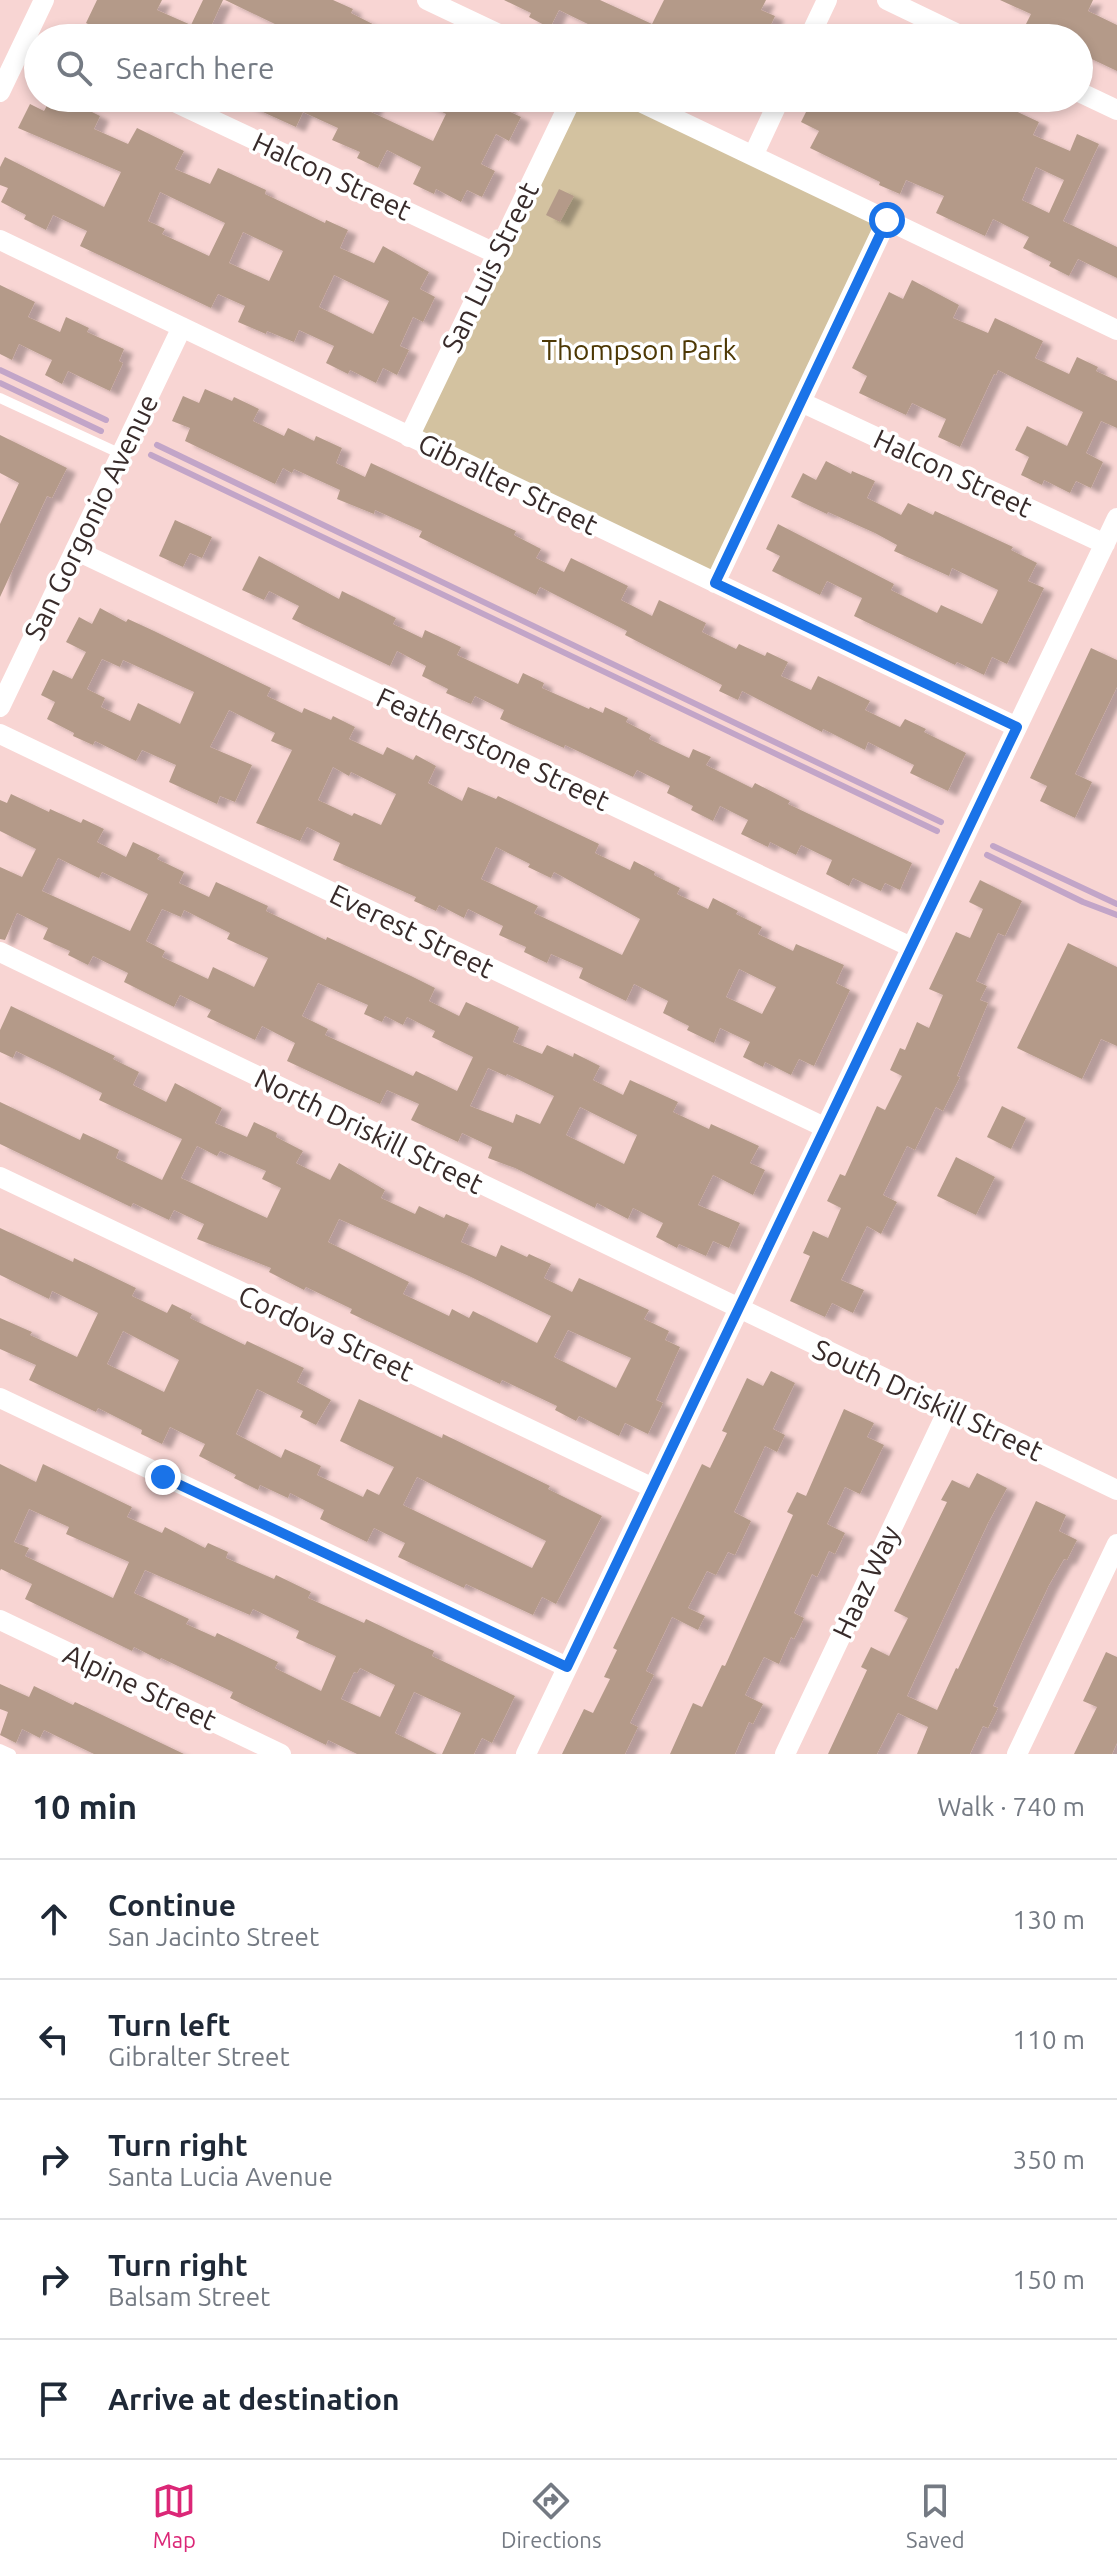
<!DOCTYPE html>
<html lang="en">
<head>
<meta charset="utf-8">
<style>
	body { margin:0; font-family:Ubuntu,sans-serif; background:#f6f6f7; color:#1f2937 }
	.stop { position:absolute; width:24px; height:24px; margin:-18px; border:6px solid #1a73e8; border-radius:50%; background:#fff }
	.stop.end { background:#1a73e8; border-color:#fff; box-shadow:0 2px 8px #0008 }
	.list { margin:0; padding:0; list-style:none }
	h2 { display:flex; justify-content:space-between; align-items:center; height:104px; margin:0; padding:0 32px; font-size:34px }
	h2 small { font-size:26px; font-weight:400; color:#747a83 }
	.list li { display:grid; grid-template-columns:52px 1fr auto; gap:24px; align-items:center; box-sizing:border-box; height:120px; padding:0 32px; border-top:2px solid #e0e1e3 }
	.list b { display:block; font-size:30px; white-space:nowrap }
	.list p { margin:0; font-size:26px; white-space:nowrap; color:#747a83 }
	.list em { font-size:26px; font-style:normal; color:#747a83 }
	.icon { flex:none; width:44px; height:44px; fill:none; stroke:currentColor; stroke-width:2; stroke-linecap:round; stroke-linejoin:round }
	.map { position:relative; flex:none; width:1117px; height:1754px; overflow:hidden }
	.search { position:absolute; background:#fff; box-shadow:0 4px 12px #0003; left:24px; right:24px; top:24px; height:88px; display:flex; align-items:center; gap:20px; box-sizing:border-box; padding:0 28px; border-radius:44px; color:#747a83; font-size:30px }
	.sheet { height:704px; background:#fff }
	nav { display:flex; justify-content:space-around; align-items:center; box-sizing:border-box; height:112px; border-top:2px solid #e0e1e3; background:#fff; font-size:22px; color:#747a83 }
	nav a { display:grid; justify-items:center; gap:4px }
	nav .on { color:#db2777 }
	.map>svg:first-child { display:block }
	.green { fill:#d3c2a0 }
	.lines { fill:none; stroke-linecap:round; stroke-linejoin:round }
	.stream { stroke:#c2a5c8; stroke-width:6 }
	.building { fill:#b49a89; fill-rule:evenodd; filter:url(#shadow) }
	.service { stroke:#fff; stroke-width:10 }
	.minor { stroke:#fff; stroke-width:20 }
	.route { stroke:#1a73e8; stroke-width:10 }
	.labels { text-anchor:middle; stroke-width:7; stroke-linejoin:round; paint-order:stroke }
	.street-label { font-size:28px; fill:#382b2a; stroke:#fff }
	.park-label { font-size:28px; fill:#4e3905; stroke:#fff }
</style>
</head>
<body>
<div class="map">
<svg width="1117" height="1754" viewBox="0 0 1117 1754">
	<defs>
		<filter id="shadow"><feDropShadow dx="9" dy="5" stdDeviation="2" flood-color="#0004"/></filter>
	</defs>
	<rect width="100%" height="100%" fill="#f8d5d3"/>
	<path class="green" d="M572 98H632L887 220 715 583 409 437Z"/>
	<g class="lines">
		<path class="stream" d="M0 370 106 420
			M0 383 101 431
			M157 445 941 822
			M151 455 937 831
			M993 846 1117 904
			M987 855 1083 902 1117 915"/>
	</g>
	<path class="building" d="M97 0H162L157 10 191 25 203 0H223L208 33 219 38H116L86 23Z
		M225 0H333L353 9 351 13 400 38H304Z
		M504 0H600L652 24 664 0H766L761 10 775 16 765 38H588L594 27 559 10 550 28 529 17 531 13Z
		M1000 0H1093L1088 11 1117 25V71L1079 53V38H1035L1022 32 1031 14Z
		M51 98H64L100 116 94 129 128 144 137 128 184 151 175 169 210 184 218 168 266 190 265 194 325 223 326 220 348 230 340 248 374 263 383 246 429 272 420 289 435 297 423 322 413 317 400 346 409 350 397 375 383 368 376 383 350 370 348 374 326 363 334 346 299 330 294 342 267 331 266 334 238 322 245 306 218 294 211 308 80 246 87 231 53 215 46 230 24 219 26 215 1 202 8 188 0 185V167L5 157 104 207 121 172 18 128 30 104 44 111ZM160 192 225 223 209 256 162 234 165 229 148 221ZM243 232 283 251 269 281 229 263ZM334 275 389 301 373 334 319 307Z
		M232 98H378L371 112 433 141 446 114 414 98H511L506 110 521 117 509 141 496 134 481 164 495 171 482 197 467 190 461 202 436 189 434 194 413 184 421 167 387 150 378 168 357 158 360 152 332 140 338 128 303 112 296 127Z
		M813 98H998L996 102 1039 122 1033 135 1070 151 1077 134 1099 144 1063 221 1117 247V278L1078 259 1069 276 1049 266 1051 262 1023 248 1029 237 993 219 985 236 936 213 944 196 906 180 900 194 879 185 880 182 810 148 819 131 801 122ZM1036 167 1064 180 1049 213 1022 200Z
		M559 189 574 196 560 222 546 215Z
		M912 280 959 305 953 318 988 333 995 318 1043 341 1035 358 1069 374 1077 357 1098 367 1096 371 1117 381V428L1101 421 1086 453 1103 462 1091 488 1076 481 1070 493 1044 480 1042 485 1021 475 1029 457 1015 450 1027 426 1067 446 1083 412 998 370 996 375 994 374 960 447 938 437 946 419 912 403 906 415 859 393 867 376 852 368 889 292 903 299Z
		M0 285 35 302 28 317 60 332 66 317 89 328 87 332 124 349 119 361 123 363 110 391 68 371 62 384 45 375 52 360 19 344 12 360 0 354Z
		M205 389 232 401 234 397 259 409 253 421 284 436 288 428 314 441 316 436 342 448 336 463 365 477 371 463 516 531 514 535 541 549 536 558 564 572 571 558 628 586 621 600 652 616 659 600 706 623 702 632 736 649 739 644 765 656 767 652 788 662 781 676 811 690 818 676 870 701 865 710 900 727 905 719 926 729 924 732 966 753 948 791 910 773 914 765 868 742 865 750 823 729 822 732 742 691 738 700 719 691 722 685 625 635 627 631 540 587 536 595 419 537 422 531 375 510 374 514 337 499 340 490 294 469 292 473 283 468 275 484 185 441 190 428 172 421 183 396 199 403Z
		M0 435 67 468 52 498 47 496 0 597V524L19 483 0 473Z
		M826 461 851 474 852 471 875 481 867 498 901 515 908 503 933 515 935 511 1013 547 1011 550 1037 563 1028 581 1044 588 1007 664 992 657 984 675 957 662 955 665 854 616 862 598 827 581 820 595 772 571 780 556 766 549 778 524 894 584 891 590 937 613 941 605 982 624 996 595 998 590 952 568 949 576 894 551 897 545 875 533 828 512 827 514 791 497 803 473 816 480Z
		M175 520 212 537 202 558 190 553 183 567 159 556Z
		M259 556 339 599 342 591 396 618 393 624 422 638 425 630 461 647 457 655 518 684 523 673 544 683 542 688 589 709 590 707 603 713 605 707 628 718 626 722 651 735 649 739 689 758 693 749 711 757 706 765 752 788 755 783 790 801 788 804 912 863 900 890 885 883 881 891 853 878 849 886 826 874 832 860 801 845 796 855 770 842 768 847 741 834 748 820 720 806 713 821 691 810 693 806 667 793 670 786 637 770 633 777 565 745 564 748 500 719 504 710 475 696 471 704 446 693 448 689 422 676 426 666 397 651 390 666 292 619 299 606 269 591 264 600 242 590Z
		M100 608 126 622 128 619 154 631 271 688 267 696 302 713 304 708 331 720 333 716 355 727 349 739 383 755 387 747 413 760 416 755 436 766 428 783 462 801 468 787 496 799 498 796 599 844 595 853 630 870 634 861 655 872 654 875 680 888 677 894 708 909 713 898 738 911 736 914 762 927 758 934 793 951 796 944 844 965 836 983 850 990 814 1066 799 1059 791 1075 765 1062 763 1067 743 1057 750 1042 720 1028 714 1043 687 1030 689 1026 663 1013 668 1001 634 984 626 1001 579 978 583 968 551 954 547 963 524 952 526 947 499 935 503 926 468 909 464 918 439 905 436 911 414 901 416 897 333 860 340 843 307 827 300 841 256 823 292 750 271 741 275 733 229 710 210 747 252 765 235 802 220 796 217 804 169 782 176 765 142 750 136 761 95 741 93 745 73 736 74 733 47 719 55 702 41 695 53 670 72 679 86 652 66 642 79 617 92 624ZM102 659 120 667 123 660 194 692 180 724 138 703 130 721 101 707 105 698 87 689ZM333 767 349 776 351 772 396 794 381 825 354 813 352 816 318 800ZM496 847 530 864 528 867 551 878 554 872 640 919 622 955 534 913 538 906 481 879ZM739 969 776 987 762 1014 726 997Z
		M1091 648 1117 660V687L1075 774 1092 782 1075 818 1040 801 1047 786 1030 778Z
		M11 794 49 812 50 809 81 823 83 819 104 829 97 842 126 857 133 842 160 855 157 859 184 872 179 883 209 897 216 882 268 906 266 911 326 940 327 937 411 976 435 988 429 1001 459 1016 466 1002 519 1027 513 1042 542 1054 547 1045 573 1057 574 1053 600 1066 593 1080 623 1095 630 1080 678 1102 673 1112 709 1129 711 1124 759 1146 750 1163 765 1170 753 1195 713 1175 698 1205 740 1223 729 1248 713 1241 706 1256 679 1244 677 1248 656 1237 663 1223 633 1208 628 1219 597 1203 595 1208 515 1168 488 1158 492 1147 462 1133 458 1142 411 1120 419 1104 387 1090 380 1104 351 1091 287 1061 295 1043 262 1026 255 1040 207 1017 211 1010 180 995 174 1007 124 982 128 973 93 956 88 965 68 955 70 951 43 939 48 928 17 913 5 940 0 939V867L22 877 36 849 0 831V800L7 803ZM58 858 99 878 102 872 148 894 130 931 42 891ZM162 909 181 917 184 910 230 933 227 939 268 958 254 987 213 967 208 979 162 957 165 951 146 941ZM318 983 368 1005 364 1014 382 1022 385 1016 403 1025 407 1017 435 1031 432 1037 473 1057 457 1091 416 1071 413 1076 325 1035 328 1029 302 1016ZM488 1068 506 1076 507 1074 554 1096 540 1124 516 1114 513 1123 470 1106ZM580 1107 637 1135 624 1164 566 1135Z
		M980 880 1022 901 1005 936 998 933 976 981 987 986 980 1000 988 1003 957 1076 960 1077 943 1111 936 1107 915 1150 907 1146 883 1195 897 1202 881 1234 867 1226 841 1280 864 1290 853 1313 832 1303 825 1317 790 1301 810 1256 803 1253 813 1231 828 1238 841 1208 827 1201 840 1174 845 1176 877 1106 885 1110 902 1076 890 1070 900 1048 905 1050 917 1022 929 1028 943 995 929 989 956 932 970 938 983 909 969 902Z
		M1068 943 1117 967V1046L1101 1039 1082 1079 1017 1048Z
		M11 1006 115 1056 113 1059 139 1072 133 1085 166 1102 175 1083 222 1108 215 1123 247 1137 254 1122 277 1133 276 1137 303 1151 296 1163 330 1180 339 1163 385 1190 381 1198 415 1214 419 1206 444 1218 446 1214 469 1224 461 1242 496 1257 501 1245 527 1257 529 1254 551 1264 544 1278 572 1292 579 1278 649 1310 644 1319 669 1331 665 1340 680 1347 656 1400 663 1403 648 1434 625 1423 619 1436 579 1416 576 1421 555 1410 557 1406 502 1380 500 1384 350 1313 352 1309 306 1287 304 1290 269 1272 271 1268 197 1239 204 1224 174 1210 169 1220 133 1203 131 1207 0 1144V1102L80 1140 83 1133 119 1150 116 1158 162 1180 182 1139 99 1100 102 1093 56 1070 16 1051 13 1058 0 1052V1030ZM197 1146 217 1156 220 1151 266 1171 262 1179 281 1188 267 1218 181 1178ZM339 1219 469 1276 551 1316 537 1343 473 1311 469 1318 452 1309 449 1316 403 1294 409 1282 328 1242ZM568 1330 631 1358 616 1388 554 1357Z
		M1002 1106 1026 1118 1011 1149 987 1137Z
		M956 1157 995 1177 976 1215 937 1196Z
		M0 1228 73 1262 74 1258 136 1288 132 1296 167 1313 172 1304 192 1314 190 1318 245 1345 247 1341 304 1368 297 1382 331 1400 316 1425 300 1417 303 1411 257 1389 236 1434 281 1458 285 1449 321 1466 317 1475 363 1497 367 1489 379 1495 394 1467 340 1441 359 1399 442 1438 443 1434 550 1486 548 1489 602 1516 556 1604 542 1597 533 1615 466 1584 464 1588 398 1557 405 1543 374 1528 367 1542 320 1519 324 1510 290 1493 288 1498 260 1485 258 1490 234 1478 236 1475 199 1456 205 1444 170 1427 162 1444 141 1434 142 1430 98 1408 96 1412 29 1380 36 1365 0 1349V1318L32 1332 30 1335 77 1357 98 1313 52 1291 49 1299 0 1275ZM123 1331 179 1360 164 1392 107 1364ZM417 1477 546 1541 532 1568 403 1505Z
		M771 1371 795 1383 773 1429 785 1435 777 1452 765 1446 734 1512 751 1521 735 1555 728 1552 716 1575 707 1571 688 1608 705 1616 698 1630 672 1617 646 1671 654 1675 630 1723 638 1727 625 1754H562L584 1709 593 1713 610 1679 604 1677 617 1650 613 1648 702 1464 710 1468 727 1433 722 1431 747 1378 763 1386Z
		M844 1409 874 1423 867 1437 884 1445 860 1494 845 1487 827 1524 845 1533 835 1554 829 1551 817 1577 812 1574 794 1613 804 1618 794 1639 791 1637 779 1664 764 1657 745 1695 763 1704 753 1724 749 1722 735 1754H670L693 1703 702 1707 722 1665 725 1666 793 1515 787 1512 797 1492 806 1496Z
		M0 1464 36 1482 43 1464 132 1507 127 1517 162 1533 165 1527 205 1548 208 1543 228 1552 226 1558 274 1579 276 1575 311 1592 308 1598 364 1623 366 1619 412 1641 434 1651 432 1656 515 1696 492 1743 482 1738 474 1754H442L461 1713 414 1692 395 1733 437 1754H357L328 1740 326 1745 230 1698 233 1692 161 1658 160 1660 134 1647 132 1651 25 1599 32 1584 1 1569 0 1571ZM29 1509 69 1527 66 1534 129 1562 113 1598 25 1556 29 1548 14 1542ZM145 1570 250 1615 253 1609 299 1631 296 1638 336 1656 321 1691 275 1668 278 1662 217 1633 215 1637 186 1624 189 1619 134 1593ZM360 1668 395 1685 380 1717 341 1699 354 1672 357 1673Z
		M977 1473 1007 1488 988 1523 907 1696 937 1710 956 1668 958 1669 1036 1501 1066 1515 1059 1531 1077 1540 1067 1560 1064 1559 1049 1585 1022 1642 993 1706 998 1708 988 1728 983 1726 970 1754H917L928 1727 898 1713 877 1754H828L867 1670 861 1667 871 1647 889 1656 908 1618 894 1611 947 1502 941 1500 952 1480 969 1488Z
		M1106 1652 1117 1657V1743L1112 1754H1074L1097 1707 1083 1701Z
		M0 1684 29 1697 34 1686 73 1705 75 1702 184 1754H94L44 1730 40 1738 22 1729 16 1743 0 1735 8 1712 0 1709Z"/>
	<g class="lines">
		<path class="service" d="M0 398 121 454
			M0 1749 11 1754"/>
		<path class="minor" d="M427 0 507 38
			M887 0 966 38
			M809 38 827 0
			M0 92 44 0
			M1079 92 1117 110
			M166 98 497 254
			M632 98 1117 330
			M753 156 780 98
			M0 240 1017 727
			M801 402 1105 544
			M409 437 572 98
			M75 550 911 947
			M715 583 887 220
			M0 707 182 327
			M0 734 824 1127
			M0 952 1117 1490
			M0 1177 653 1488
			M0 1398 567 1667
			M0 1620 281 1754
			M526 1754 1117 518
			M785 1754 948 1410
			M1017 1754 1117 1544"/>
	</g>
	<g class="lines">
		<path class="route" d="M163 1477 567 1667 1017 727 715 583 887 220"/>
	</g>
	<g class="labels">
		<g class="street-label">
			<text transform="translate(332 176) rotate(25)" y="10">Halcon Street</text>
			<text transform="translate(490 267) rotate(-64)" y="10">San Luis Street</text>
			<text transform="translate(953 473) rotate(25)" y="10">Halcon Street</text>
			<text transform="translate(508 484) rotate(26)" y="10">Gibralter Street</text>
			<text transform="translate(91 517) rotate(-64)" y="10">San Gorgonio Avenue</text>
			<text transform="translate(493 749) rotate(25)" y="10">Featherstone Street</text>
			<text transform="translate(412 931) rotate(26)" y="10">Everest Street</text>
			<text transform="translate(369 1131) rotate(26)" y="10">North Driskill Street</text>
			<text transform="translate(326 1333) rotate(25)" y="10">Cordova Street</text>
			<text transform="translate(928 1400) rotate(25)" y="10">South Driskill Street</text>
			<text transform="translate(866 1582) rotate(-65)" y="10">Haaz Way</text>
			<text transform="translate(140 1687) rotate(25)" y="10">Alpine Street</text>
		</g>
		<g class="park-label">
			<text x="639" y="360">Thompson Park</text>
		</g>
	</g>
</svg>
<div class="stop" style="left:887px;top:220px"></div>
<div class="stop end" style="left:163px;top:1477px"></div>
<div class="search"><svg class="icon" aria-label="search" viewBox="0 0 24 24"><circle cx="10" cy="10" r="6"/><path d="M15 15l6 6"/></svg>Search here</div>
</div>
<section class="sheet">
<h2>10 min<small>Walk · 740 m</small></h2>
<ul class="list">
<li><svg class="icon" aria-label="ahead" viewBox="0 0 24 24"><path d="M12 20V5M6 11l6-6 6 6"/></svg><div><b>Continue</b><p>San Jacinto Street</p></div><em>130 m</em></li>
<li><svg class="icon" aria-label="left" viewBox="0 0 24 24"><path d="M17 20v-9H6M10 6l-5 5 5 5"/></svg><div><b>Turn left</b><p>Gibralter Street</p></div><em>110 m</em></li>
<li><svg class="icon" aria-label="right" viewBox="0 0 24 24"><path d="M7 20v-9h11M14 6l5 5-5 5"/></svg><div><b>Turn right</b><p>Santa Lucia Avenue</p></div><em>350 m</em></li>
<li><svg class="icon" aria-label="right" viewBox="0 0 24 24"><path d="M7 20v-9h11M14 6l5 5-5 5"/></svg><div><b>Turn right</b><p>Balsam Street</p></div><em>150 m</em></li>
<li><svg class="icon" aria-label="arrive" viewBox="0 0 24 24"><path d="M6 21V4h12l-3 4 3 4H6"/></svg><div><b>Arrive at destination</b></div></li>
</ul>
</section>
<nav>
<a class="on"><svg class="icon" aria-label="map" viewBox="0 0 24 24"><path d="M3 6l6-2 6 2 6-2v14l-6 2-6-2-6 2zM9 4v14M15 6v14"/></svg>Map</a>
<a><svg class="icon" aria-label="directions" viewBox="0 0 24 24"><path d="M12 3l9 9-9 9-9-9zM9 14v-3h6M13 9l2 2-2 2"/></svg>Directions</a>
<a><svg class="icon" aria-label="saved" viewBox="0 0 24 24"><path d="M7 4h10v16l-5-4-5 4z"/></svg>Saved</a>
</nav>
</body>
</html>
